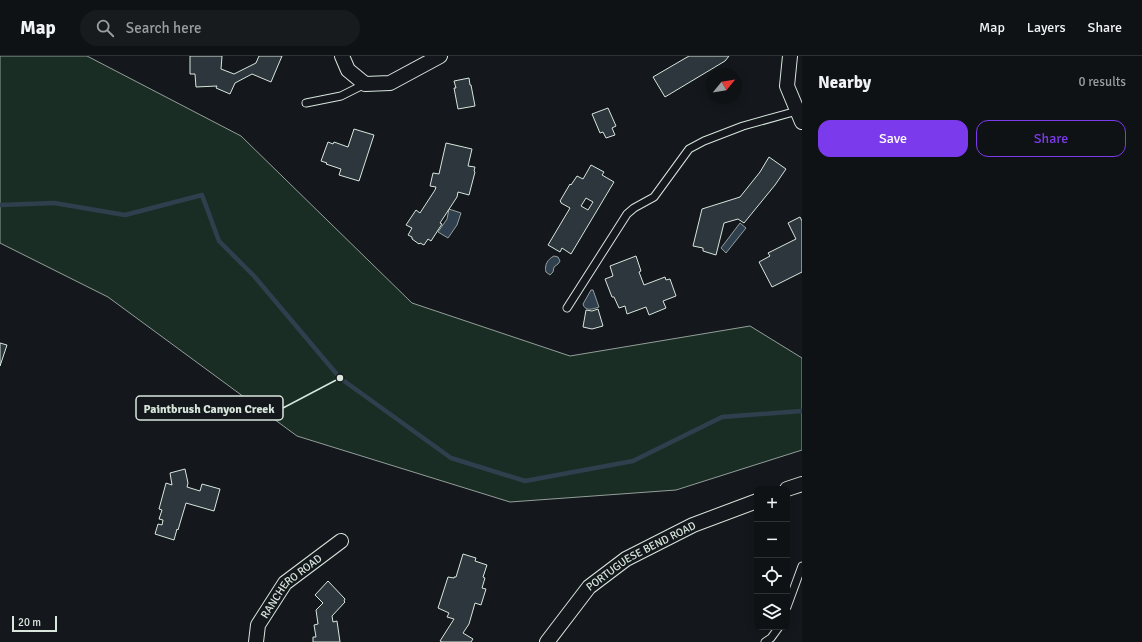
<!DOCTYPE html>
<html lang="en">
<head>
<meta charset="utf-8">
<style>
	body { margin:0; font-family:Signika,sans-serif; background:#181b1e; color:#f1f3f6 }
	.controls { position:absolute; right:12px; bottom:12px; display:grid; overflow:hidden; border-radius:8px; box-shadow:0 2px 10px #0003 }
	.controls button { width:36px; height:36px; display:grid; place-items:center; padding:0; border:0; border-bottom:1px solid #2f3234; background:#0f1215; color:#f1f3f6; font:20px sans-serif }
	.compass { position:absolute; left:706px; top:12px; width:36px; height:36px; border-radius:50%; background:#0f1215; box-shadow:0 2px 10px #0003; rotate:60deg }
	.scale { position:absolute; left:12px; bottom:10px; width:45px; box-sizing:border-box; padding-left:4px; border:2px solid #d8e6dc; border-top:0; font-size:11px; line-height:14px; white-space:nowrap; color:#d8e6dc; -webkit-text-stroke:3px #14181c; paint-order:stroke }
	.list { margin:0; padding:0; list-style:none }
	h2 { display:flex; justify-content:space-between; align-items:center; height:52px; margin:0; padding:0 16px; font-size:17px }
	h2 small { font-size:13px; font-weight:400; color:#9b9ea0 }
	.actions { display:flex; gap:8px; padding:12px 16px }
	.actions a { flex:1; padding:9px 0; border:1px solid #7c3aed; border-radius:12px; text-align:center; font-size:14px; color:#7c3aed }
	.actions .main { background:#7c3aed; color:#fff }
	.icon { flex:none; width:22px; height:22px; fill:none; stroke:currentColor; stroke-width:2; stroke-linecap:round; stroke-linejoin:round }
	.map { position:relative; flex:none; width:802px; height:586px; overflow:hidden }
	header { display:flex; align-items:center; gap:24px; box-sizing:border-box; height:56px; padding:0 20px; background:#0f1215; border-bottom:1px solid #2f3234 }
	header strong { font-size:19px }
	nav { display:flex; gap:22px; margin-inline-start:auto; font-size:14px }
	.search { width:280px; height:36px; background:#181b1e; display:flex; align-items:center; gap:10px; box-sizing:border-box; padding:0 14px; border-radius:22px; color:#9b9ea0; font-size:15px }
	main { display:flex }
	aside { flex:1; background:#0f1215 }
	.map>svg:first-child { display:block }
	.green { fill:#1a2d24; stroke:#939e99 }
	.water { fill:#2f3f4d; stroke:#939e99 }
	.lines { fill:none; stroke-linecap:round; stroke-linejoin:round }
	.stream { stroke:#2f3f4d; stroke-width:4.5 }
	.building { fill:#2c363c; stroke:#d8e6dc; fill-rule:evenodd }
	.lane-casing { stroke:#d8e6dc; stroke-width:9 }
	.street-casing { stroke:#d8e6dc; stroke-width:16 }
	.lane { stroke:#14181c; stroke-width:7 }
	.street { stroke:#14181c; stroke-width:14 }
	.labels { text-anchor:middle; stroke-width:3; stroke-linejoin:round; paint-order:stroke }
	.street-label { font-size:11px; fill:#d8e6dc; stroke:#14181c }
	.leader { fill:none; stroke:#d8e6dc; stroke-width:1.5 }
	.callout-dot { fill:#d8e6dc; stroke:#14181c; stroke-width:1.5 }
	.callout { fill:#14181c; stroke:#d8e6dc; stroke-width:1.5 }
	.callout-label { font-size:12px; text-anchor:middle; font-weight:bold; fill:#d8e6dc }
</style>
</head>
<body>
<header>
<strong>Map</strong>
<div class="search"><svg class="icon" aria-label="search" viewBox="0 0 24 24"><circle cx="10" cy="10" r="6"/><path d="M15 15l6 6"/></svg>Search here</div>
<nav><a>Map</a><a>Layers</a><a>Share</a></nav>
</header>
<main>
<div class="map">
<svg width="802" height="586" viewBox="0 0 802 586">
	<rect width="100%" height="100%" fill="#14181c"/>
	<path class="green" d="M0 0H87L241 80 412 247 570 300 750 270 802 302V394L676 434 510 446 297 380 108 241 0 187Z"/>
	<path class="water" d="M449 153 461 157 457 169 448 182 438 176 447 163Z
		M740 167 746 172 726 197 721 192Z
		M554 200 558 201 560 205 558 208 554 211 553 216 550 219 546 216C544 209 548 203 554 200Z
		M591 234H593L599 251C593 253 585 256 583 248Z"/>
	<g class="lines">
		<path class="stream" d="M0 149 54 147 125 159 202 139 219 185 254 220 340 322 451 402 525 425 633 405 722 361 802 355"/>
	</g>
	<path class="building" d="M190 0H222L221 13 234 18 256 7 259 0H282L271 26 252 18 235 27 230 38 216 32 217 30 196 31 195 18H190Z
		M689 0H729L725 5 665 41 653 21Z
		M469 22 470 29H471L475 50 458 53 454 32H456L454 25Z
		M608 52 616 70 612 72 615 79 606 82 603 76 600 77 592 58Z
		M354 73 374 79 359 125 339 119 341 113 326 108 327 107 321 105 328 86 333 88 334 86 348 91Z
		M446 87 472 93 468 110 475 111 474 115 475 116 469 139 458 136 457 141 440 167 442 168 431 185 428 183 424 189 420 187 419 188 412 183V181L408 179 412 172 406 169 416 154 420 157 435 134 436 131 430 130 433 117 439 118Z
		M769 101 786 113 775 129 744 167 738 163 724 167 716 199 703 195V192L693 190 702 153 740 141 760 116Z
		M591 109 604 116 602 119 614 126 571 198 562 192 560 196 548 189 570 152 561 147V146L560 145 570 128 571 129 577 120 583 123ZM586 142 593 146 588 154 581 150Z
		M800 161 802 165V216L772 231 759 206 770 200 768 197 796 183 788 167Z
		M636 200 641 215 639 216 644 229 665 221 666 224 670 223 676 240 663 245 666 252 649 259 646 251 627 258 625 250 619 252 614 241H612L605 223 613 220 610 210Z
		M598 253 603 270 592 273 583 271 586 254 592 255Z
		M0 287 7 289 0 310Z
		M185 413 188 427 187 431 200 435 202 428 220 433 214 455 186 447 178 474 177 473 174 484 155 478 158 468 162 469 163 464 159 463 162 454 159 453 166 427 172 429 170 417Z
		M463 498 476 502 475 505 487 509 483 521 485 522 482 532 486 533 481 549 475 547 469 568 463 577 473 583 471 586H442L440 585 454 563 447 561 449 557 438 552 448 521 454 522V521H456Z
		M328 525 345 543 344 545 345 546 332 560 333 566 337 565 340 586H313V581H316L314 569 318 568 316 554 323 547 315 539Z"/>
	<g class="lines">
		<g class="lane-casing">
			<path id="lane" d="M306 47 341 40 365 28
				M567 252 627 158 634 152 654 141 689 93 704 85 743 70 797 55
				M787 551 802 510
				M765 586 771 582 779 571"/>
		</g>
		<g class="street-casing">
			<g id="street">
				<path d="M342 0 348 14 365 28 390 27 440 0"/>
				<path d="M790 0 787 30 802 66"/>
				<path d="M787 433 802 428"/>
				<path id="s1" d="M256 586 258 569 285 527 341 485"/>
				<path id="s2" d="M547 586 589 531 626 503 693 469 757 445"/>
			</g>
		</g>
		<use href="#lane" class="lane"/>
		<use href="#street" class="street"/>
	</g>
	<g class="labels">
		<g class="street-label">
			<text dy="4" stroke="none"><textPath href="#s2" startOffset="130">PORTUGUESE BEND ROAD</textPath></text>
			<text dy="4" stroke="none"><textPath href="#s1" startOffset="69">RANCHERO ROAD</textPath></text>
		</g>
	</g>
	<path class="leader" d="M340 322L283 352"/>
	<circle class="callout-dot" cx="340" cy="322" r="4"/>
	<rect class="callout" x="136" y="340" width="147" height="24" rx="4"/>
	<g class="callout-label">
		<text x="209" y="357">Paintbrush Canyon Creek</text>
	</g>
</svg>
<div class="controls">
<button>+</button>
<button>−</button>
<button><svg class="icon" aria-label="locate" viewBox="0 0 24 24"><circle cx="12" cy="12" r="6"/><path d="M12 2v4M12 18v4M2 12h4M18 12h4"/></svg></button>
<button><svg class="icon" aria-label="layers" viewBox="0 0 24 24"><path d="M12 4l9 5-9 5-9-5zM3 14l9 5 9-5"/></svg></button>
</div>
<svg class="compass" viewBox="-18 -18 36 36"><path d="M0-13l5 13h-10z" fill="#e53935"/><path d="M0 13l5-13h-10z" fill="#9b9ea0"/></svg>
<div class="scale">20 m</div>
</div>
<aside>
<h2>Nearby<small>0 results</small></h2>
<ul class="list">
</ul>
<div class="actions"><a class="main">Save</a><a>Share</a></div>
</aside>
</main>
</body>
</html>
